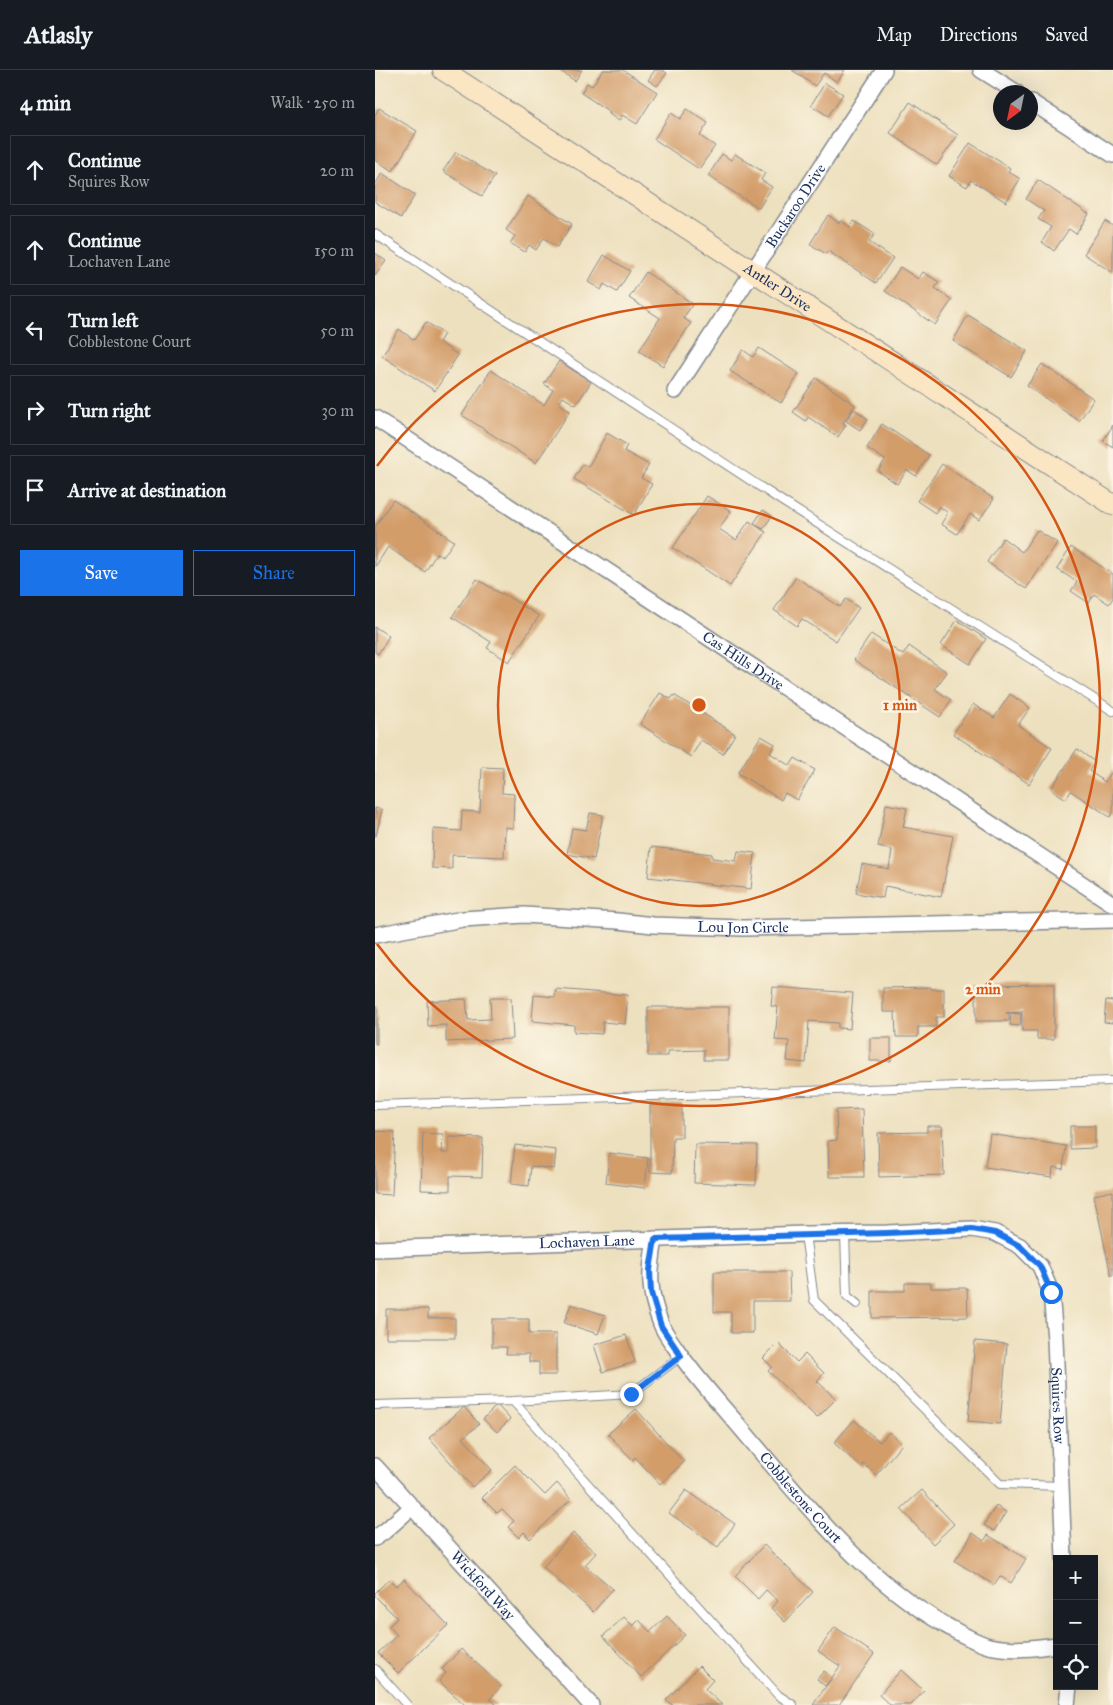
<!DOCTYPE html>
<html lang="en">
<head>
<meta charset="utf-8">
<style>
	body { margin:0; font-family:"IM FELL Great Primer",serif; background:#20242c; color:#f1f3f6 }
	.controls { position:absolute; right:15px; bottom:15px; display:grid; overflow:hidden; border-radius:0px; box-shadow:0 5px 20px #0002 }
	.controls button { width:45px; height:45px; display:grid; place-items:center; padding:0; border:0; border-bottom:1px solid #363941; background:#171b24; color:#f1f3f6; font:25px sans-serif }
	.compass { position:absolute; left:618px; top:15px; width:45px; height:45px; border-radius:50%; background:#171b24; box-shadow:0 5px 20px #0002; rotate:213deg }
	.stop { position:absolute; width:15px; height:15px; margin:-11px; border:4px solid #1a73e8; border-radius:50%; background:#fff }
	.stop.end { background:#1a73e8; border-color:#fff; box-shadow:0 1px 5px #0008 }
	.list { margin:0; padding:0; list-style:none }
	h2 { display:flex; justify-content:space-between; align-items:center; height:65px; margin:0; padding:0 20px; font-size:21px }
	h2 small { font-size:16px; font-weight:400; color:#9ea1a6 }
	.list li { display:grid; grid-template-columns:32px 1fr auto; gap:15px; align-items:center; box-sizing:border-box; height:70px; margin:0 10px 10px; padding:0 10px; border:1px solid #363941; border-radius:0px }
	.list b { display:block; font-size:19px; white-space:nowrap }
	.list p { margin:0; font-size:16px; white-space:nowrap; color:#9ea1a6 }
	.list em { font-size:16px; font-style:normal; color:#9ea1a6 }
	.actions { display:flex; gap:10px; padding:15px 20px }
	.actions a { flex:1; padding:11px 0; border:1px solid #1a73e8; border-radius:0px; text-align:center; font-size:18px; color:#1a73e8 }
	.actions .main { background:#1a73e8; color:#fff }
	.icon { flex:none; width:28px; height:28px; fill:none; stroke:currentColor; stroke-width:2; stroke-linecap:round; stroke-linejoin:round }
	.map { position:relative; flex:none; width:738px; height:1635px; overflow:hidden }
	header { display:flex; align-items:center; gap:30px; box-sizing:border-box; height:70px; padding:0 25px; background:#171b24; border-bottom:1px solid #363941 }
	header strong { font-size:24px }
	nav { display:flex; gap:28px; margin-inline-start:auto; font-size:18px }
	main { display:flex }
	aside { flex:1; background:#171b24 }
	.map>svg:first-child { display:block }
	.building { fill:#d39d6b }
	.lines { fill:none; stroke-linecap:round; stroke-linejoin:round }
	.lane-casing { stroke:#84888e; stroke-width:10 }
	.street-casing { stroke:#84888e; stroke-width:18 }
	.secondary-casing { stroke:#84888e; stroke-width:22 }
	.lane { stroke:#fff; stroke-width:8 }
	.street { stroke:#fff; stroke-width:15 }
	.secondary { stroke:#fbe6c4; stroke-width:20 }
	.route { stroke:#1a73e8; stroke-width:6 }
	.ring { fill:none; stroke:#d45514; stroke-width:2.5 }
	.labels { text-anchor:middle; stroke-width:5; stroke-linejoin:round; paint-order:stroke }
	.street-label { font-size:15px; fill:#1b2f5e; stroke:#fcf5e5 }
	.centre { fill:#d45514; stroke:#fcf5e5; stroke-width:2.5 }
	.ring-label { font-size:15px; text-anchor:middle; font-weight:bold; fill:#d45514; stroke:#fcf5e5; stroke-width:5; stroke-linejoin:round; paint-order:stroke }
</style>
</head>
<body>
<header>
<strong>Atlasly</strong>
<nav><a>Map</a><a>Directions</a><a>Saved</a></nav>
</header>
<main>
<aside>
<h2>4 min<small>Walk · 250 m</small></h2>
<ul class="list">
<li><svg class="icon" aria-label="ahead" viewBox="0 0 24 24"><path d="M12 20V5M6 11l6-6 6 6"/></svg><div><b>Continue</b><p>Squires Row</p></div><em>20 m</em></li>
<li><svg class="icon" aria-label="ahead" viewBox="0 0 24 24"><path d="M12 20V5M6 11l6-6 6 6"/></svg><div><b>Continue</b><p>Lochaven Lane</p></div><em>150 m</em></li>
<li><svg class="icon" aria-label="left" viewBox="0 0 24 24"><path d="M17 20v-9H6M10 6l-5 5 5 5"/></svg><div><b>Turn left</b><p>Cobblestone Court</p></div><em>50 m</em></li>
<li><svg class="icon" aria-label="right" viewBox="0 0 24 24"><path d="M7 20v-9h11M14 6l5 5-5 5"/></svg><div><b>Turn right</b></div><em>30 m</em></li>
<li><svg class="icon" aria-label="arrive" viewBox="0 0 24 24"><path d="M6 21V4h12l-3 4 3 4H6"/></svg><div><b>Arrive at destination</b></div></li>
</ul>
<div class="actions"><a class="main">Save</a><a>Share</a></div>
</aside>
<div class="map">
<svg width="738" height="1635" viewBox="0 0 738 1635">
	<rect width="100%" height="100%" fill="#fcf5e5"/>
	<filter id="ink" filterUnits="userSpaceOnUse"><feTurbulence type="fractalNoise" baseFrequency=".02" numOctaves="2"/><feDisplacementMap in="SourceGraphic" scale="10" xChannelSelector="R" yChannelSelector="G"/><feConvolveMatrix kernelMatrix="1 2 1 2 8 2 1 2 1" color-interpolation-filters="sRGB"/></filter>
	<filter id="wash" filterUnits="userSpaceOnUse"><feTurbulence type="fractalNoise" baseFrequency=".0096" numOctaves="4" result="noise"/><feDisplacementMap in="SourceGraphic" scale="20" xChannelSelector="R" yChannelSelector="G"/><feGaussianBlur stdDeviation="1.12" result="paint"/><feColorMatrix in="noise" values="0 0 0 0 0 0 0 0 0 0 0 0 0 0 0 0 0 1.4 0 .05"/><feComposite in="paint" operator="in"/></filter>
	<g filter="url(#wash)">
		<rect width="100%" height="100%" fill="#ede0be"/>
		<g id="blocks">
			<path class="building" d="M184 0H207L200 11Z
				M228 0H248L282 22 262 54 247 45 244 51 234 44 235 42 206 23 212 13 217 16Z
				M280 0H287L292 3 282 16 273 10Z
				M417 0H470L462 12 449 3 440 16Z
				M450 13 468 24 453 46 436 35Z
				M535 32 583 65 562 95 515 63Z
				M4 38 42 61 18 101 0 90V45Z
				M312 39 333 53 325 66 340 76 324 99 279 69 296 43 305 49Z
				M595 73 635 98 633 101 645 109 631 132 596 110 592 117 574 106Z
				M81 82 120 106 107 126 68 101Z
				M347 84 356 90 360 84 390 103 386 110 397 117 384 138 333 106Z
				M7 103 40 125 26 148 0 132V115Z
				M663 110 714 144 701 164 694 159 679 181 667 172 676 157 663 149 669 141 651 129Z
				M153 126 197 154 182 177 169 168 161 180 154 175 150 182 135 173 140 166 131 160Z
				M453 145 464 153 466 150 475 157 479 151 500 164 494 172 518 188 501 213 453 181 451 184 435 174Z
				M730 151 738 156V203L709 184Z
				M0 183 11 191 0 206Z
				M229 185 255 201 242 222 229 214 226 220 213 212Z
				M525 197 543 209 548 202 564 212 560 218 577 230 560 255 510 221Z
				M271 202 318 234 308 248 316 253 288 296 264 281 285 248 254 228Z
				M593 245 652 281 636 307 578 271Z
				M51 252 69 264 64 272 83 285 60 321 7 286 24 259 39 270Z
				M384 278 424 304 406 333 355 301 368 280 378 287Z
				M184 291 216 312 201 335 188 327 184 333 195 341 161 393 87 345 116 300 169 335 178 320 169 314Z
				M667 294 719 329 704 351 652 316Z
				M441 308 480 335 468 353 471 355 463 367 433 347 431 351 418 342Z
				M479 339 493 349 485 360 471 351Z
				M507 354 554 385 541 406 532 400 522 414 503 401 510 390 492 378Z
				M738 355V377L728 371Z
				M232 363 252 375 249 381 274 395 266 408 277 414 259 445 199 409 208 394 213 397Z
				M567 394 619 429 604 450 595 444 582 464 566 454 573 443 564 436 560 443 542 431Z
				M332 426 356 441 344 459 361 470 374 451 391 462 355 516 298 478Z
				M18 430 79 471 68 487 62 483 50 502 13 477 0 497V457Z
				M388 440 397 446 388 459 379 453Z
				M662 460 682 473 651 519 612 492 628 468 647 482Z
				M696 477 738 504V528L734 534 719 524 714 533 696 521 702 512 682 499Z
				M421 507 465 537 471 529 484 538 461 571 427 549 422 556 399 540Z
				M102 509 126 524 127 523 164 546 134 592 112 578 116 572 77 547Z
				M582 550 611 569 595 594 566 575Z
				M0 557 14 566 3 584 0 582Z
				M496 564 528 585 534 576 572 602 560 619 576 630 565 647 479 590Z
				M285 623 296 629 299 625 360 664 348 684 326 670 316 687 265 654Z
				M635 624 655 638 643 655 677 678 654 714 578 664 598 634 619 648Z
				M386 666 400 674 395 683 415 696 420 688 440 700 422 730 410 723 406 730 363 703Z
				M702 679 720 692 714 701 730 712 738 700V743L735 747 696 721 691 729 676 719Z
				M107 697 128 698 127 723 139 724 138 758 130 757 129 787 77 785V799L57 798 58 759 86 761 87 741 105 742Z
				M511 734 532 738 528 757 578 766 566 827 510 816 508 828 481 823 487 794 514 799 517 780 503 777Z
				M0 738 7 740 1 766H0Z
				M215 743 228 745 219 789 192 784 197 758 211 760Z
				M276 777 337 784V788L361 791 363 781 380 783 376 819 273 807Z
				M679 914V969H662V961H647V940L646 942 631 943H634V951H601V915Z
				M398 917 478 923 475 959 463 958V953L434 951 431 993 412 991 414 971 400 970 403 937 396 936Z
				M556 917V919H569V947H561V957H543V967H521L520 942H508V918Z
				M181 919 253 925 250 954 228 952 227 964 199 962V955L157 951 159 925 180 927Z
				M115 928H136L138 969 71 972V955L53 956 52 931 91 929 93 950 116 949Z
				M731 930 738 931V953L729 952Z
				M0 936H2V974H0Z
				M273 937H354V990H329V980L293 981V986H273Z
				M636 943 646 944 645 956 635 955Z
				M495 968H516V991H495Z
				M275 1035H307V1067H298L297 1103 275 1102Z
				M487 1039 489 1107H454L453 1071 462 1070 461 1040Z
				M552 1056H567L569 1105 504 1107 503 1063 552 1062Z
				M695 1056H720V1078L695 1079Z
				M0 1061 20 1062 17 1125 0 1124Z
				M48 1063 68 1064 67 1083H74V1067L108 1068 107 1107 75 1106V1121L46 1120Z
				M615 1064 691 1076 688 1099 678 1097 677 1107 610 1097Z
				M320 1074 382 1075 381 1115 319 1113Z
				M140 1075 181 1080 179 1099 156 1096 154 1116 136 1114Z
				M234 1083 273 1088 270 1118 231 1113Z
				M738 1121V1206H736L719 1125Z
				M339 1202H414L415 1231H378V1263H356V1242H339Z
				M530 1213H556V1218H592L593 1247 497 1248V1221H530Z
				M196 1234 230 1245 223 1264 189 1253Z
				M11 1239H53V1248H80V1268H11Z
				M117 1249H154V1264H181V1305H164V1292H154V1284H131L132 1277H117Z
				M251 1265 260 1292 228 1302 219 1275Z
				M600 1271 632 1274 625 1354 593 1351Z
				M403 1273 422 1292 430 1284 449 1303 442 1311 461 1329 442 1348 393 1301 397 1297 388 1288Z
				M122 1335 135 1349 122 1362 108 1349Z
				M89 1337 104 1354 88 1368 117 1400 97 1417 54 1368Z
				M261 1339 309 1392 285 1414 260 1387 258 1390 233 1364Z
				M479 1350 505 1372 514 1362 527 1374 501 1405 489 1394 486 1397 459 1373Z
				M140 1395 170 1425 182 1413 196 1429 155 1469 149 1462 144 1468 133 1457 139 1451 127 1439 122 1443 107 1428Z
				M311 1420 360 1454 343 1477 294 1443Z
				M547 1420 579 1454 558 1474 526 1439Z
				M621 1436 631 1442 619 1461 609 1455Z
				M198 1463 221 1483 210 1495 238 1519 218 1542 168 1497Z
				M598 1463 609 1471 613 1465 651 1489 636 1513 625 1506 619 1515 580 1491Z
				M389 1475 438 1522 410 1552 396 1538 403 1531 391 1520 383 1529 360 1506Z
				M14 1509 21 1516 29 1509 73 1555 23 1603 3 1583 22 1565 14 1556 22 1548 0 1526V1523Z
				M292 1546 310 1565 266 1607 228 1566 249 1547 258 1556 264 1550 275 1562Z
				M460 1557 499 1584 464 1635H438L465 1596 443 1581Z
				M86 1579 126 1616 115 1629 122 1635H90L64 1611 71 1603 67 1599Z
				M324 1596 338 1610 330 1619 347 1635H297L291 1630Z
				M526 1600 549 1621 536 1635H515L504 1625Z
				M449 1601 457 1608 450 1616 442 1609Z"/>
		</g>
	</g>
	<g filter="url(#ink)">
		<use href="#blocks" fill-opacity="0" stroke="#84888e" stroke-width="1"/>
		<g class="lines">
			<g class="lane-casing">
				<path id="lane" d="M0 164 410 433 738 641
					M0 1035 738 1011
					M430 1164 439 1230 625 1414 686 1416
					M470 1164 472 1226 482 1234
					M138 1331 403 1625 418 1635
					M0 1335 138 1331 256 1324 306 1286
					M0 1599 32 1635"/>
			</g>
			<g class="street-casing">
				<g id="street">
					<path d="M606 0 641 22"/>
					<path d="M656 32 738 85"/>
					<path id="s1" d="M300 321 509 0"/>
					<path id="s2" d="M0 348 738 834"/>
					<path id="s3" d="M0 865 88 849 149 845 243 851 278 855 368 858 738 850"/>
					<path id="s4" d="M280 1169C274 1204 273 1221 286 1254 289 1262 295 1270 300 1277 317 1303 338 1326 359 1350 422 1424 484 1506 570 1555 583 1562 599 1572 614 1576 636 1581 660 1578 682 1575"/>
					<path id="s5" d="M0 1179 430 1164 512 1163 597 1159 620 1163 645 1176 665 1196 676 1222 680 1269 689 1489"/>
					<path id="s6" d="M0 1396 216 1635"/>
					<path d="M0 1468 10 1461 37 1437"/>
					<path d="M692 1635 694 1616"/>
				</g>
			</g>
			<g class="secondary-casing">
				<g id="secondary">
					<path id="s7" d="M68 0 738 435"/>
				</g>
			</g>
			<use href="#lane" class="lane"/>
			<use href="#street" class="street"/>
			<use href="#secondary" class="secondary"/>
		</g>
	</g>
	<g class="lines" filter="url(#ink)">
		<path class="route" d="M256 1324 306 1286 286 1256 276 1223 275 1200 280 1169 512 1163 597 1159 620 1163 645 1176 665 1196 676 1222"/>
	</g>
	<g class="ring">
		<circle cx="324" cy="635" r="201"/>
		<path d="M2 396A401 401 0 1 1 2 874"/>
	</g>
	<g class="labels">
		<g class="street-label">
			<text dy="5" stroke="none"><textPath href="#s1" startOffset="221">Buckaroo Drive</textPath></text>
			<text dy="5" stroke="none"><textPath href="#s7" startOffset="399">Antler Drive</textPath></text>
			<text dy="5" stroke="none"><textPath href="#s2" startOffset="441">Cas Hills Drive</textPath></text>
			<text dy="5" stroke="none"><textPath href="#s3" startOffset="370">Lou Jon Circle</textPath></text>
			<text dy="5" stroke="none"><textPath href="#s5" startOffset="212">Lochaven Lane</textPath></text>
			<text dy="5" stroke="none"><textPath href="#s5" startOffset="819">Squires Row</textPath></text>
			<text dy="5" stroke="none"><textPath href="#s4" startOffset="310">Cobblestone Court</textPath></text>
			<text dy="5" stroke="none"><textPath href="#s6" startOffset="161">Wickford Way</textPath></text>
		</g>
	</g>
	<circle cx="324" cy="635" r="8" class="centre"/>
	<g class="ring-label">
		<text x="525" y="640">1 min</text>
		<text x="608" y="924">2 min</text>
	</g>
</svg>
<div class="controls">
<button>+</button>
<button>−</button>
<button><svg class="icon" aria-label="locate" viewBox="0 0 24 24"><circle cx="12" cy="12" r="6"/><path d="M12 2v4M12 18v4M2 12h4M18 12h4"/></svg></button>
</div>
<svg class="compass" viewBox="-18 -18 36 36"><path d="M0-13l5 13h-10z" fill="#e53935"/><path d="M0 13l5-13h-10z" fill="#9ea1a6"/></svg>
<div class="stop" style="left:676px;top:1222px"></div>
<div class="stop end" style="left:256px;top:1324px"></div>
</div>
</main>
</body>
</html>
